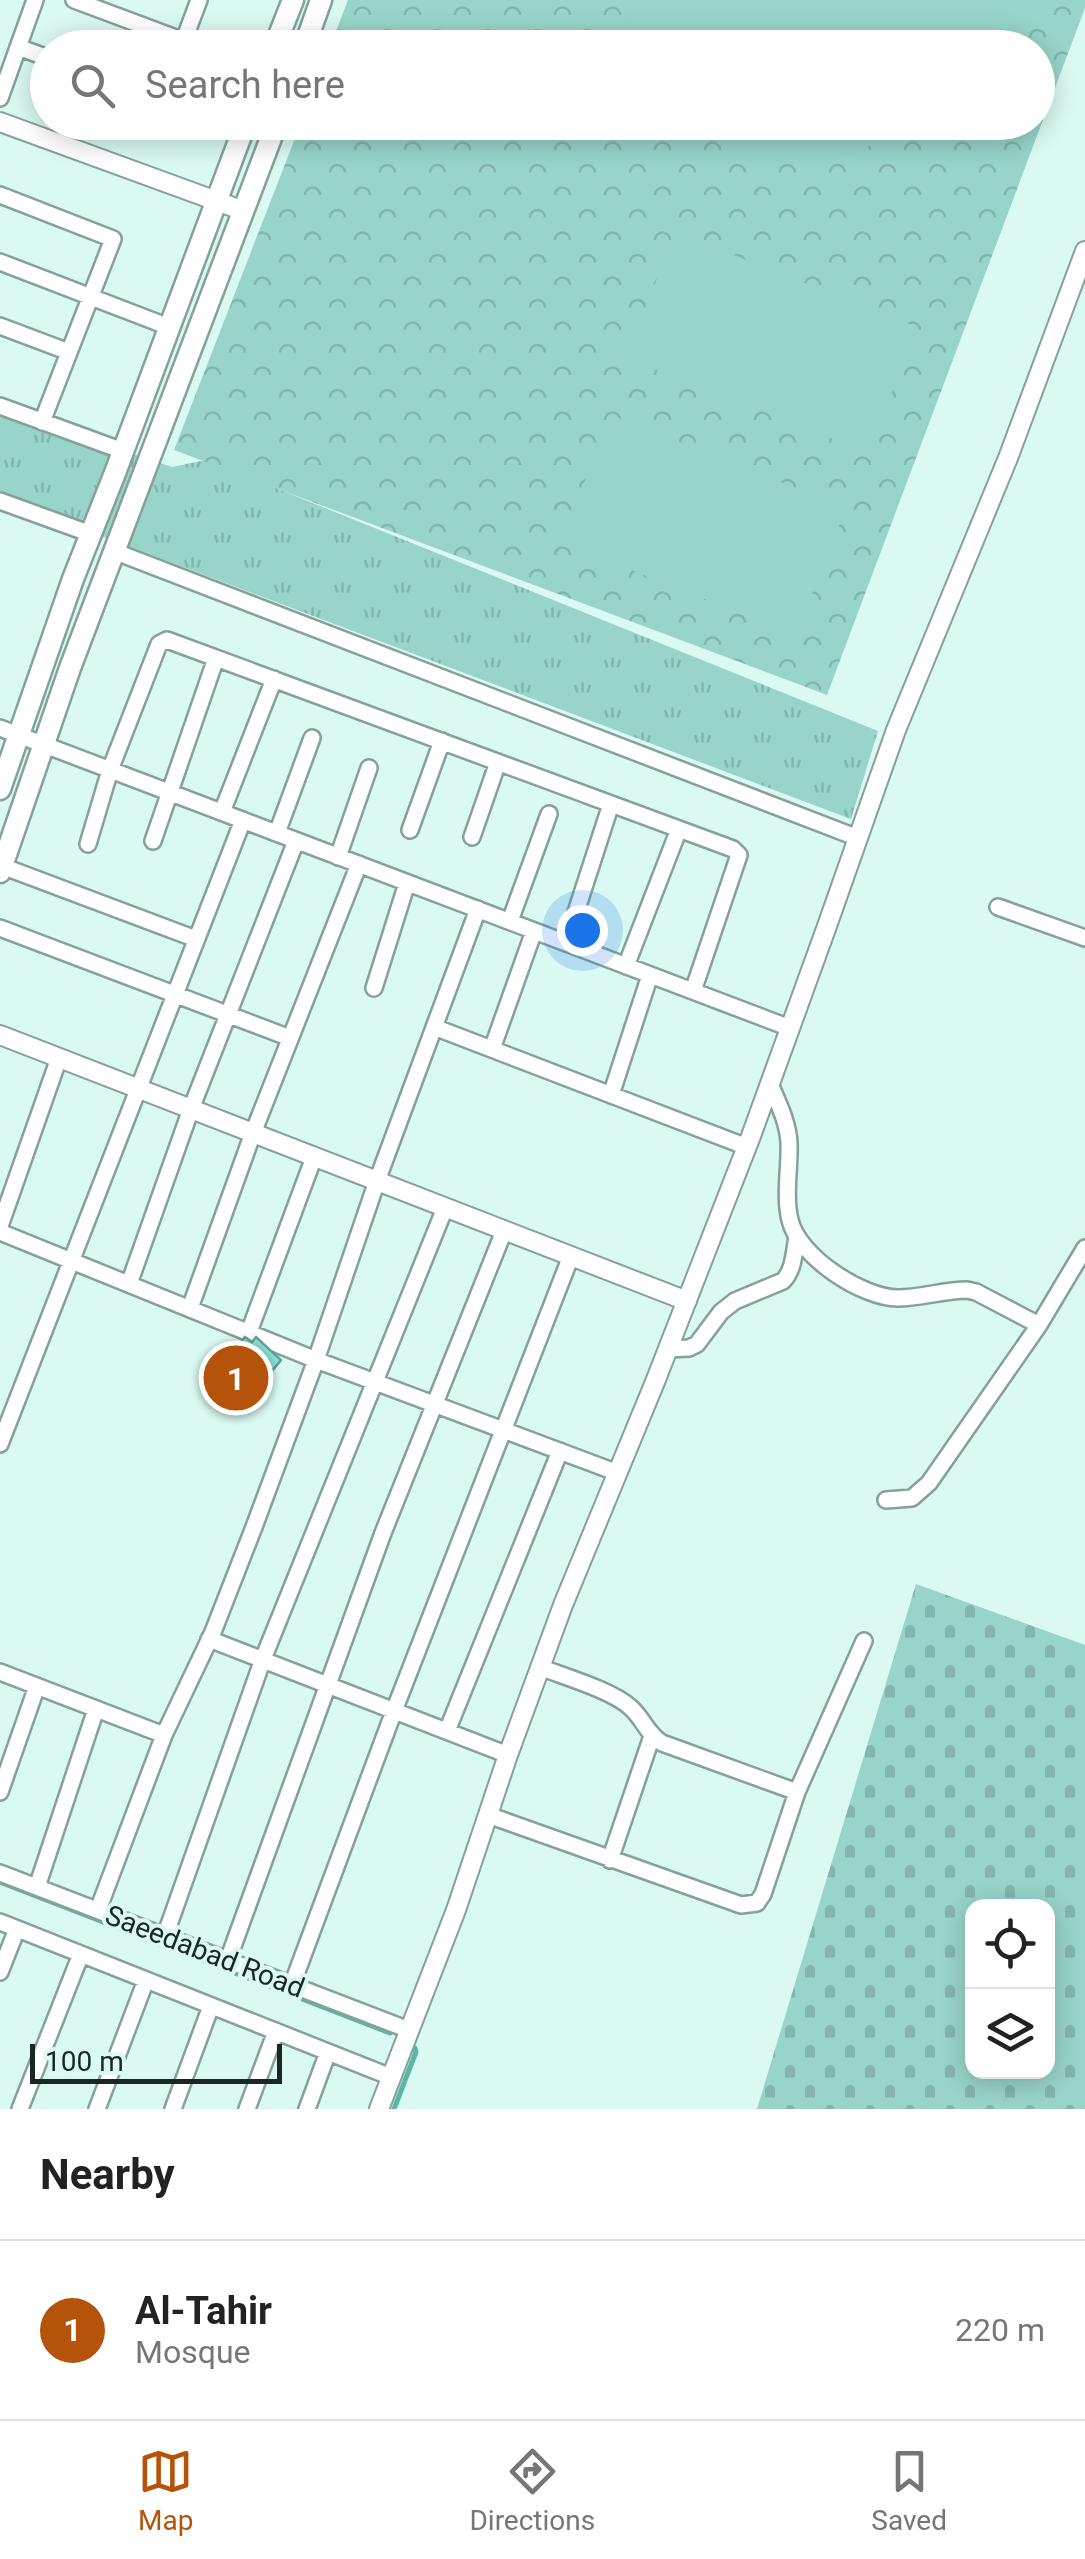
<!DOCTYPE html>
<html lang="en">
<head>
<meta charset="utf-8">
<style>
	body { margin:0; font-family:Roboto,sans-serif; background:#f2f2f2; color:#222 }
	.controls { position:absolute; right:30px; bottom:30px; display:grid; overflow:hidden; border-radius:20px; box-shadow:0 5px 25px #0003 }
	.controls button { width:90px; height:90px; display:grid; place-items:center; padding:0; border:0; border-bottom:2px solid #e0e0e0; background:#fff; color:#222; font:50px sans-serif }
	.scale { position:absolute; left:30px; bottom:25px; width:252px; box-sizing:border-box; padding-left:10px; border:5px solid #1b2725; border-top:0; font-size:28px; line-height:35px; white-space:nowrap; color:#1b2725; -webkit-text-stroke:8px #daf9f2; paint-order:stroke }
	.you { position:absolute; left:582px; top:930px; width:35px; height:35px; margin:-25px; border:8px solid #fff; border-radius:50%; background:#1a73e8; box-shadow:0 0 0 15px #1a73e833 }
	.badge { display:grid; place-items:center; width:65px; height:65px; border-radius:50%; background:#b45309; color:#fff; font-size:32px; font-weight:700 }
	.pin { position:absolute; translate:-50% -50%; border:5px solid #fff; box-shadow:0 2px 10px #0006 }
	.list { margin:0; padding:0; list-style:none }
	h2 { display:flex; justify-content:space-between; align-items:center; height:130px; margin:0; padding:0 40px; font-size:42px }
	h2 small { font-size:32px; font-weight:400; color:#767676 }
	.list li { display:grid; grid-template-columns:65px 1fr auto; gap:30px; align-items:center; box-sizing:border-box; height:180px; padding:0 40px; border-top:2px solid #e0e0e0 }
	.list b { display:block; font-size:38px; white-space:nowrap }
	.list p { margin:0; font-size:32px; white-space:nowrap; color:#767676 }
	.list em { font-size:32px; font-style:normal; color:#767676 }
	.icon { flex:none; width:55px; height:55px; fill:none; stroke:currentColor; stroke-width:2; stroke-linecap:round; stroke-linejoin:round }
	.map { position:relative; flex:none; width:1085px; height:2109px; overflow:hidden }
	.search { position:absolute; background:#fff; box-shadow:0 5px 25px #0003; left:30px; right:30px; top:30px; height:110px; display:flex; align-items:center; gap:25px; box-sizing:border-box; padding:0 35px; border-radius:55px; color:#767676; font-size:38px }
	.sheet { height:310px; background:#fff }
	nav { display:flex; justify-content:space-around; align-items:center; box-sizing:border-box; height:140px; border-top:2px solid #e0e0e0; background:#fff; font-size:28px; color:#767676 }
	nav a { display:grid; justify-items:center; gap:5px }
	nav .on { color:#b45309 }
	.map>svg:first-child { display:block }
	.grass { fill:url(#grass-tufts) }
	.cemetery { fill:url(#cemetery-stones); fill-rule:evenodd }
	.park { fill:url(#park-crowns) }
	.pitch { fill:#98d4c8 }
	.lines { fill:none; stroke-linecap:round; stroke-linejoin:round }
	.stream { stroke:#5cb6a6; stroke-width:5 }
	.minor-casing { stroke:#84a19b; stroke-width:20 }
	.tertiary-casing { stroke:#84a19b; stroke-width:22 }
	.secondary-casing { stroke:#84a19b; stroke-width:25 }
	.minor { stroke:#fff; stroke-width:15 }
	.tertiary { stroke:#fff; stroke-width:18 }
	.secondary { stroke:#fff; stroke-width:20 }
	.wall { fill:#77c4b5 }
	.building { fill:#8ae4d3; stroke:#61a094; stroke-width:2.5 }
	.labels { text-anchor:middle; stroke-width:8; stroke-linejoin:round; paint-order:stroke }
	.street-label { font-size:28px; fill:#1b2725; stroke:#daf9f2 }
</style>
</head>
<body>
<div class="map">
<svg width="1085" height="2109" viewBox="0 0 1085 2109">
	<defs>
		<pattern id="grass-tufts" width="24" height="20" patternUnits="userSpaceOnUse" patternTransform="scale(2.5)"><rect width="24" height="20" fill="#98d4c8"/><path d="M3 7l-1-3M5 7V3M7 7l1-3M15 17l-1-3M17 17v-4M19 17l1-3" fill="none" stroke="#82b6ac"/></pattern>
		<pattern id="cemetery-stones" width="16" height="16" patternUnits="userSpaceOnUse" patternTransform="scale(2.5)"><rect width="16" height="16" fill="#98d4c8"/><path d="M2 7V4a2 2 0 0 1 4 0v3zM10 15v-3a2 2 0 0 1 4 0v3z" fill="#82b6ac"/></pattern>
		<pattern id="park-crowns" width="20" height="18" patternUnits="userSpaceOnUse" patternTransform="scale(2.5)"><rect width="20" height="18" fill="#98d4c8"/><path d="M2 6a3 3 0 1 1 6 0M12 15a3 3 0 1 1 6 0" fill="none" stroke="#82b6ac"/></pattern>
	</defs>
	<rect width="100%" height="100%" fill="#daf9f2"/>
	<path class="grass" d="M0 410 172 467 206 460 878 731 851 819 0 498Z"/>
	<path class="cemetery" d="M916 1584 1085 1645V2109H757ZM972 1906H1048V2072H972Z"/>
	<path class="park" d="M348 0H1085V8L827 695 174 450 301 123 1038 122V48L330 47Z"/>
	<path class="pitch" d="M620 0H1037L1034 17 1004 47 637 48Z
		M693 123H924L913 132 832 158 733 156Z
		M675 232 917 327 869 453 626 358Z
		M611 415 846 508 796 635 561 542Z"/>
	<g class="lines">
		<path class="stream" d="M0 1882 390 2033
			M394 2109 416 2052 415 2048"/>
		<g class="minor-casing">
			<path id="minor" d="M74 0 184 41
				M18 47 48 58
				M181 48 199 0
				M0 98 35 0
				M215 122 242 133
				M0 195 113 239 42 422
				M0 262 169 327
				M0 326 69 352
				M0 406 123 451
				M0 501 91 534
				M116 552 858 838
				M0 728 790 1028
				M222 812 274 679
				M410 830 442 741
				M277 833 312 738
				M472 837 498 762
				M153 841 216 658
				M88 844 110 770 159 644 167 640 733 849 739 855 693 991
				M338 857 369 768
				M2 866 196 939
				M998 907 1085 938
				M510 921 549 814
				M0 928 290 1038
				M566 943 611 804
				M626 966 679 829
				M374 988 407 883
				M434 1027 747 1147
				M492 1049 534 931
				M770 1084C778 1103 788 1122 789 1143 790 1167 784 1196 790 1220 798 1256 862 1298 898 1298 921 1298 944 1290 967 1290L976 1292 1039 1325
				M611 1095 650 975
				M0 1226 59 1058
				M0 1232 316 1360 618 1473
				M129 1284 191 1109 296 841
				M190 1308 253 1133 359 864
				M249 1332 314 1157
				M668 1349 689 1348 697 1344 721 1312 735 1301 783 1281C794 1270 794 1252 797 1237
				M0 1444 243 820
				M886 1500 912 1498 929 1483 1039 1325 1085 1248
				M209 1639 508 1755
				M540 1667C565 1677 611 1690 630 1707 643 1718 647 1734 662 1743L797 1792
				M0 1672 164 1735
				M447 1731 560 1451
				M0 1792 37 1686
				M488 1815 741 1905 757 1903 763 1894 797 1792 864 1641
				M610 1860 652 1736
				M0 1873 409 2030
				M37 1887 96 1709
				M98 1910 164 1735 213 1632 254 1527 316 1360 377 1181 478 909
				M0 1922 391 2077
				M165 1936 263 1659 445 1208
				M228 1960 383 1533 504 1231
				M0 1972 17 1929
				M292 1985 394 1711 571 1256
				M20 2109 81 1954
				M97 2109 146 1980
				M173 2109 211 2006
				M247 2109 276 2031
				M307 2109 328 2052"/>
		</g>
		<g class="tertiary-casing">
			<path id="tertiary" d="M0 122 244 211
				M0 1035 687 1301
				M379 2109 456 1910 508 1755 563 1605 655 1382 751 1136 827 926 896 730 1008 458 1085 251"/>
		</g>
		<g class="secondary-casing">
			<path id="secondary" d="M274 48 293 0
				M304 48 321 0
				M0 789 73 579 115 473 246 122
				M0 872 70 668 277 122"/>
		</g>
		<use href="#minor" class="minor"/>
		<use href="#tertiary" class="tertiary"/>
		<use href="#secondary" class="secondary"/>
	</g>
	<path class="wall" d="M221 1366 271 1375 243 1409 236 1402 233 1404 217 1390 219 1388 211 1380Z"/>
	<path class="building" d="M245 1337 252 1342 256 1337 281 1360 253 1394 246 1388 243 1390 227 1376 229 1374 221 1366Z"/>
	<g class="labels">
		<g class="street-label">
			<text transform="translate(205 1951) rotate(21)" y="10">Saeedabad Road</text>
		</g>
	</g>
</svg>
<div class="controls">
<button><svg class="icon" aria-label="locate" viewBox="0 0 24 24"><circle cx="12" cy="12" r="6"/><path d="M12 2v4M12 18v4M2 12h4M18 12h4"/></svg></button>
<button><svg class="icon" aria-label="layers" viewBox="0 0 24 24"><path d="M12 4l9 5-9 5-9-5zM3 14l9 5 9-5"/></svg></button>
</div>
<div class="scale">100 m</div>
<div class="you"></div>
<div class="pin badge" style="left:236px;top:1378px">1</div>
<div class="search"><svg class="icon" aria-label="search" viewBox="0 0 24 24"><circle cx="10" cy="10" r="6"/><path d="M15 15l6 6"/></svg>Search here</div>
</div>
<section class="sheet">
<h2>Nearby<small></small></h2>
<ul class="list">
<li><span class="badge">1</span><div><b>Al-Tahir</b><p>Mosque</p></div><em>220 m</em></li>
</ul>
</section>
<nav>
<a class="on"><svg class="icon" aria-label="map" viewBox="0 0 24 24"><path d="M3 6l6-2 6 2 6-2v14l-6 2-6-2-6 2zM9 4v14M15 6v14"/></svg>Map</a>
<a><svg class="icon" aria-label="directions" viewBox="0 0 24 24"><path d="M12 3l9 9-9 9-9-9zM9 14v-3h6M13 9l2 2-2 2"/></svg>Directions</a>
<a><svg class="icon" aria-label="saved" viewBox="0 0 24 24"><path d="M7 4h10v16l-5-4-5 4z"/></svg>Saved</a>
</nav>
</body>
</html>
